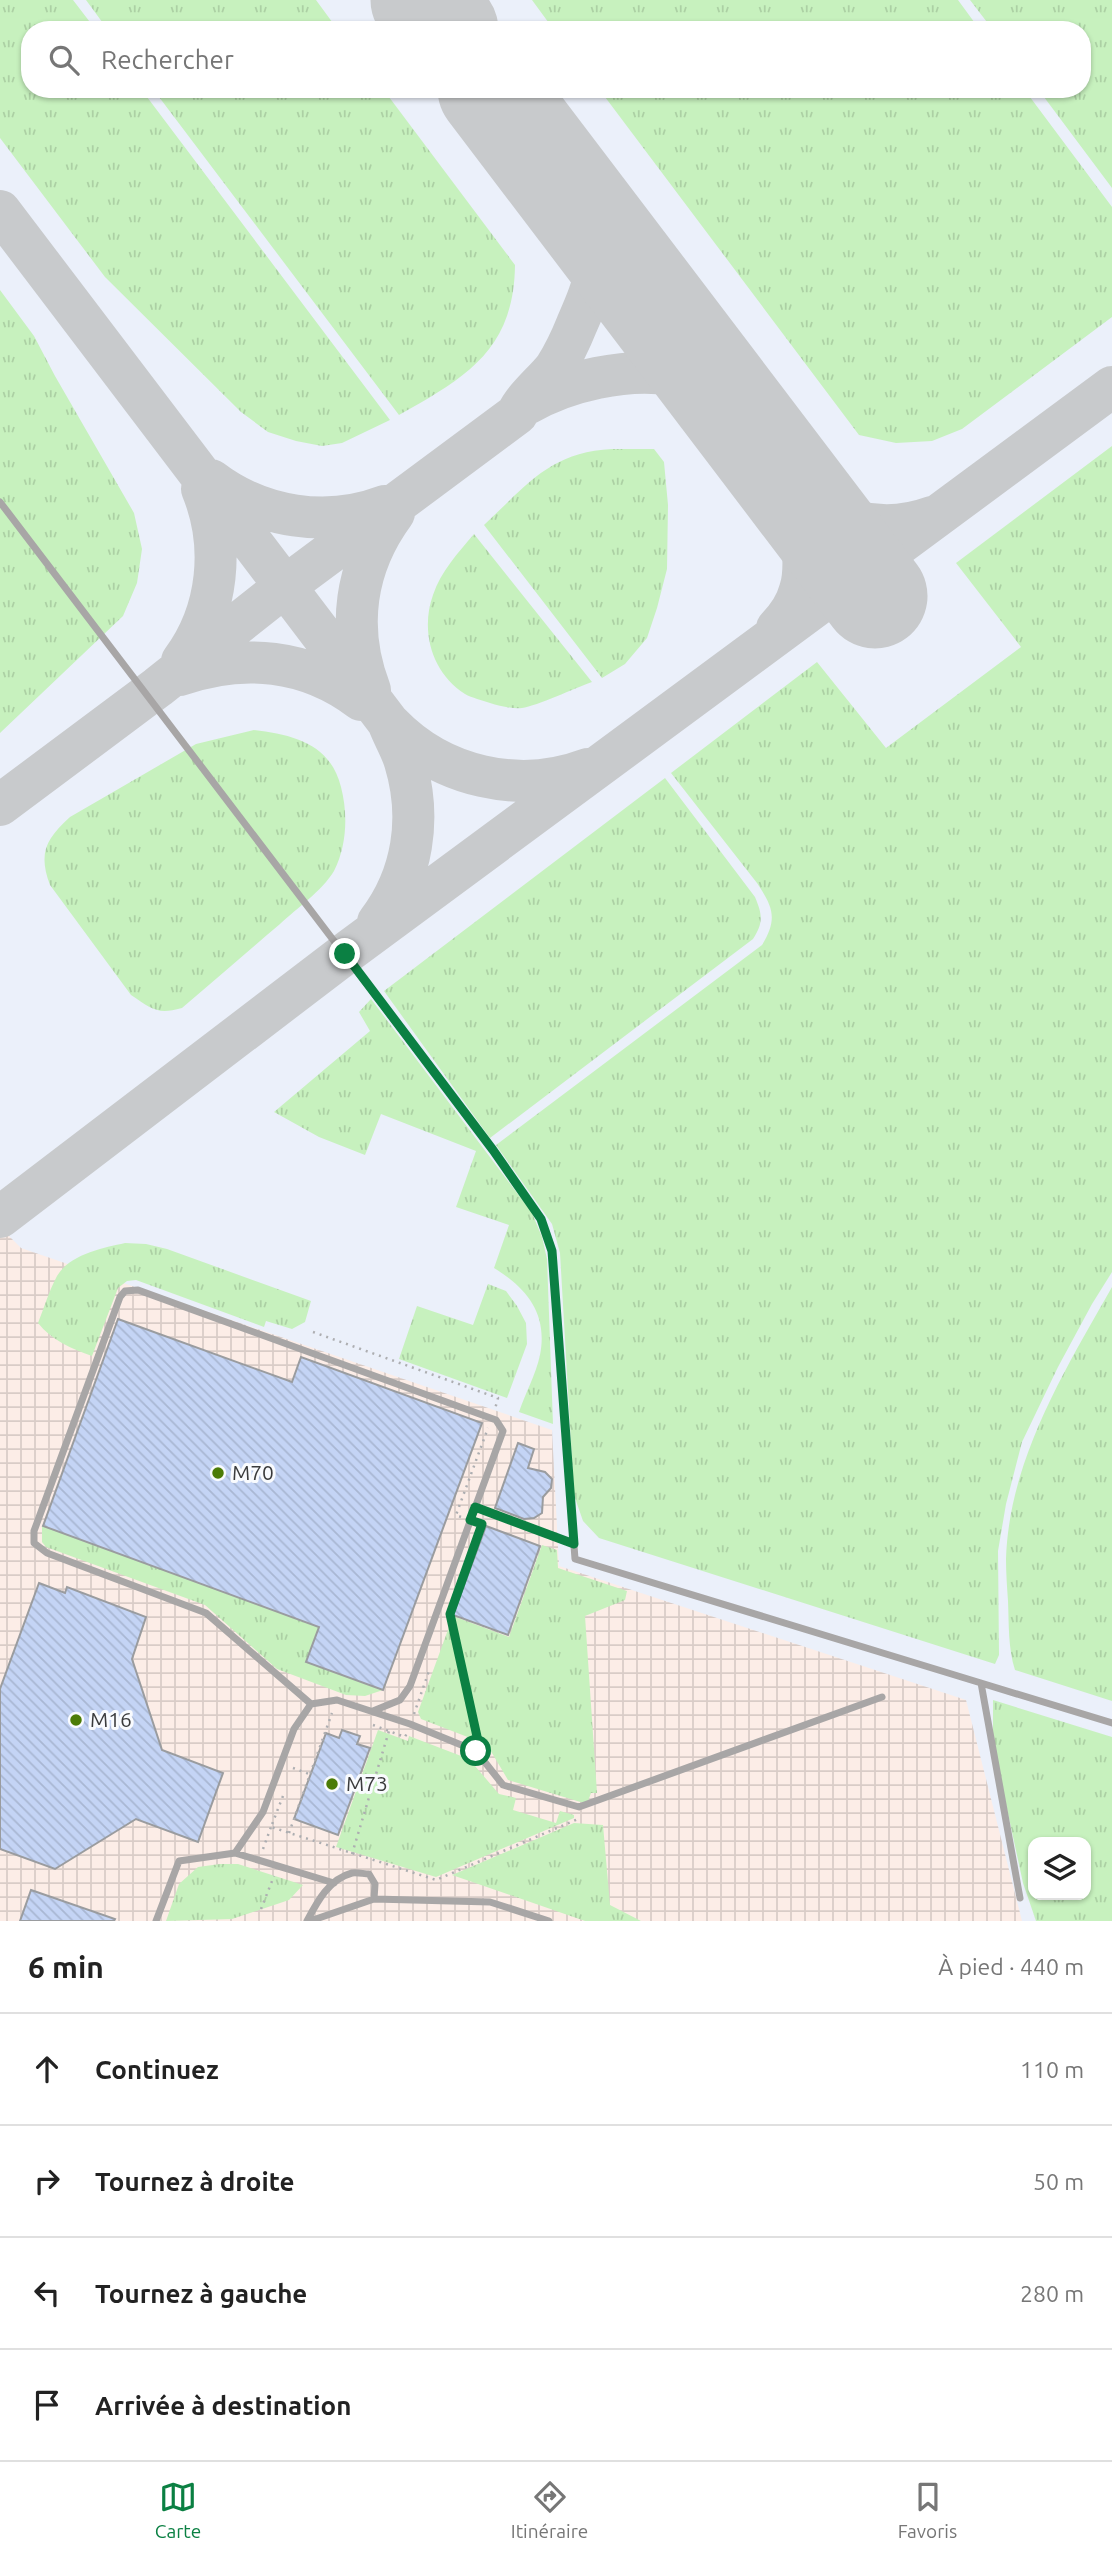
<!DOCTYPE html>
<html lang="fr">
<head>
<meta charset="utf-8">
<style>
	body { margin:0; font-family:Ubuntu,sans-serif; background:#f2f2f2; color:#222 }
	.controls { position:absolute; right:21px; bottom:21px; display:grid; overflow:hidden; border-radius:14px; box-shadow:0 2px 5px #0004 }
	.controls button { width:63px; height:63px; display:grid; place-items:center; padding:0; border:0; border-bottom:2px solid #e0e0e0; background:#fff; color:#222; font:35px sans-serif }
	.stop { position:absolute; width:21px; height:21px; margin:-16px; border:5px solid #0b8043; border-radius:50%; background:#fff }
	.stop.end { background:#0b8043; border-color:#fff; box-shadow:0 2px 7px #0008 }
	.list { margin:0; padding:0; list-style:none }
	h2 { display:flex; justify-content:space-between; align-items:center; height:91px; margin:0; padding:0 28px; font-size:30px }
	h2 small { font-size:23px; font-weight:400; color:#767676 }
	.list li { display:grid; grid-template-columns:46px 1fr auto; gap:21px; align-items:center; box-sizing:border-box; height:112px; padding:0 28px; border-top:2px solid #e0e0e0 }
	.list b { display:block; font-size:26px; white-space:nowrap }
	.list em { font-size:23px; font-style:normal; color:#767676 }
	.icon { flex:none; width:38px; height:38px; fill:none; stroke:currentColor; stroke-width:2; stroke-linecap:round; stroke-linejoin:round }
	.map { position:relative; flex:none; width:1112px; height:1921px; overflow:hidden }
	.search { position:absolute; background:#fff; box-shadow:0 2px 5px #0004; left:21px; right:21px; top:21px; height:77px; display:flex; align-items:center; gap:18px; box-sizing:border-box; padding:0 24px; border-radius:28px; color:#767676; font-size:26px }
	.sheet { height:539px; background:#fff }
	nav { display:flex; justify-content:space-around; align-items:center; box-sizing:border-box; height:98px; border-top:2px solid #e0e0e0; background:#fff; font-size:19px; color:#767676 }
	nav a { display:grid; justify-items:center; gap:4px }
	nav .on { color:#0b8043 }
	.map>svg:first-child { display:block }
	.built { fill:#ebf0fa; fill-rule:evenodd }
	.industrial { fill:url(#industrial-grid) }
	.grass { fill:url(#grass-tufts); fill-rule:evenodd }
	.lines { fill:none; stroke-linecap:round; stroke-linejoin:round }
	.taxiway { stroke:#c8cacc; stroke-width:42 }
	.runway { stroke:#c8cacc; stroke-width:105 }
	.building { fill:url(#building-back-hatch); stroke:#9a9c9f; stroke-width:2 }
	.path { stroke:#adaeb1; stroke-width:2.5; stroke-dasharray:2 5; stroke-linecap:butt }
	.lane { stroke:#a8a6a6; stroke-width:7 }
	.route { stroke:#0b8043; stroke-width:9 }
	.poi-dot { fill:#4c7c07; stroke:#f9fbfe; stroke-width:2.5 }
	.labels { text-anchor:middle; stroke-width:6; stroke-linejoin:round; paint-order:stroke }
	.poi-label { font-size:21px; fill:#3a3b3c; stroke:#f9fbfe; text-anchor:start }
</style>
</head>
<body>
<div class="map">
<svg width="1112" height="1921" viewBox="0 0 1112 1921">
	<defs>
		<pattern id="industrial-grid" width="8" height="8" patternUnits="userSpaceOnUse" patternTransform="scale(1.75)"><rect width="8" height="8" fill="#fcede7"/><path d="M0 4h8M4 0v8" fill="none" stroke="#d9ccc7"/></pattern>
		<pattern id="grass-tufts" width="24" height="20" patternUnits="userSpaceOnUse" patternTransform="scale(1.75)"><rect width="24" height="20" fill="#c7f1be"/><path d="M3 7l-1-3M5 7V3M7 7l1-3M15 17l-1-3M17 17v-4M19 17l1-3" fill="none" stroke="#acd0a4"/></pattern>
		<pattern id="building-back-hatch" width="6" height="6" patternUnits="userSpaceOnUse" patternTransform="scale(1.75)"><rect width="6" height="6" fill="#c4d4f5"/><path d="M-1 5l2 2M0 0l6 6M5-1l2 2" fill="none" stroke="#a9b7d3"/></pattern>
	</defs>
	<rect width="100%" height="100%" fill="#f9fbfe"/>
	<path class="built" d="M0 0H1112V1921H0ZM30 30H1082V89H30ZM1033 1842H1086V1895H1033Z"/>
	<path class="industrial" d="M0 1227 21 1248 552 1430 559 1566 966 1700 1022 1921H0Z"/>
	<path class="grass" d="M0 0H73L96 30H30V89H141L390 420 342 443 322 446 296 441 268 432 241 412 105 277 0 138Z
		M86 0H316L338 30H108Z
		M532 0H958L980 30H554Z
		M970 0H1112V188L1038 89H1082V30H993Z
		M153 89H383L515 265C514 350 466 377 399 415Z
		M599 89H1024L1112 207V317L962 429 932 441 896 443 859 435Z
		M0 290 34 336 55 376 134 513 142 549 137 583 123 616 0 733Z
		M1112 446V1272L1092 1304 1058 1367 1022 1442 1006 1504 998 1551 999 1655 995 1664 599 1538 583 1521 574 1495 560 1253 552 1224 496 1145 762 945C778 919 773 907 757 883L671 773 817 662 886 748 1021 647 956 563Z
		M612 449H654L664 462 668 505 667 569 657 608 647 638 625 664 602 678 484 525C527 485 550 452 612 449Z
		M474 534 592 682C575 688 537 706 522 708 512 709 500 706 490 703 482 700 472 698 465 694 432 673 420 631 433 595 441 571 458 553 474 534Z
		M254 730C293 735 330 743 341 787 348 814 347 846 334 871 322 891 297 908 280 924 247 952 215 980 182 1008 157 1015 152 1009 131 995L50 885C38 853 46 839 70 817L196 744Z
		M665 778 755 897C762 914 764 922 753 939L490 1138 384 991Z
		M371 999 532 1213 542 1237 547 1259 553 1424 519 1412C525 1394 536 1374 540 1355 548 1314 527 1288 494 1268L509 1225 456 1207 476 1151 381 1114 365 1155 319 1137 274 1112 370 1031 359 1012Z
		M125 1243 146 1244 167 1249 311 1301 305 1322 292 1329 266 1321 264 1327 136 1280 127 1281 118 1288 92 1356C72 1349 51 1340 38 1323 44 1308 49 1291 57 1276 70 1254 103 1248 125 1243Z
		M488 1284 506 1291 517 1306 526 1323 527 1344 507 1398 399 1359 417 1306 473 1325Z
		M1112 1287V1701L1015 1670C1008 1648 1009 1625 1008 1601 1007 1587 1006 1573 1006 1559 1009 1460 1065 1370 1112 1287Z
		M42 1525 319 1627 307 1662 383 1690 365 1696 346 1695 277 1669 205 1605 46 1547 42 1542Z
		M542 1545 557 1550 558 1568 627 1591 625 1600 585 1616 597 1793H591L587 1804 508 1780 489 1748 478 1741 421 1719 418 1712 453 1616 509 1637Z
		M993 1700 1112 1737V1921H1036L1023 1883 993 1744ZM1033 1842H1086V1895H1033Z
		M378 1730 408 1741 409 1736 469 1759 499 1794 516 1798 513 1810 556 1823 560 1811 574 1815V1818L436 1877 336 1847Z
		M574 1823 603 1825 610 1905 641 1921H585L452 1875Z
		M220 1864H238L303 1885 289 1900 232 1919 166 1921 179 1884 198 1867Z"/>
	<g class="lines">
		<path class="taxiway" d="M0 211 388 722C393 736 401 748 405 762 422 818 413 876 378 922
			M527 404C566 381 627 367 673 375 694 379 714 391 730 404
			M211 480C261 518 327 528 385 506
			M789 480C825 521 880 536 932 517
			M777 628C787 618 796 605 800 590 808 566 800 503 789 480
			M182 661C219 611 225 545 202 489
			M180 675C243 653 307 659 361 700
			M370 690C346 628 355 566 394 513
			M390 724C441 777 519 795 588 769
			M0 805 158 687 284 587 517 414C525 397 543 383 555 368 564 354 571 339 577 324 595 283 608 251 582 210
			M0 1217 350 950 1112 387"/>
		<path class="runway" d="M423 0 446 30
			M490 89 875 596"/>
	</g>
	<path class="building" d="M118 1319 292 1382 301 1357 482 1423 383 1690 306 1662 319 1627 43 1526Z
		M518 1443 534 1449 528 1468 545 1472 552 1479 551 1488 543 1497 542 1513 534 1518 524 1519 495 1508Z
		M486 1526 540 1546 508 1635 453 1615Z
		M39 1583 65 1593 67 1587 146 1617 132 1659 162 1750 223 1773 198 1842 136 1819 55 1869 0 1849V1689Z
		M342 1730 360 1736 357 1744 370 1748 338 1835 294 1819 326 1733 339 1738Z
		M31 1890 115 1919 114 1921H20Z"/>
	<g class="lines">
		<path class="path" d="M313 1332 498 1398 495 1409
			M461 1517 456 1515 488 1428
			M450 1614 478 1741
			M414 1714 430 1668
			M373 1725 405 1737 407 1733
			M293 1768 309 1774
			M283 1796 271 1827 436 1880 578 1819
			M289 1833 332 1713
			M263 1849 271 1827
			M352 1854 389 1731
			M261 1909 274 1876"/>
		<path class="lane" d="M0 502 493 1150 541 1219 552 1251 575 1559 981 1683 1020 1898
			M475 1507 574 1544
			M981 1683 1112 1723
			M311 1704 206 1613 47 1553 34 1543V1531L120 1297 125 1291 138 1290 496 1420 503 1431 410 1686 400 1700 373 1711
			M235 1853 263 1812 294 1729 311 1704 337 1700 410 1724 476 1751 503 1785 579 1807 882 1697
			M156 1921 179 1861 235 1853 334 1883
			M307 1921C317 1902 329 1879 352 1873 357 1872 364 1874 369 1874L375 1884 374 1899
			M310 1921 374 1899 490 1902 549 1921"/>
	</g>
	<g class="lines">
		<path class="route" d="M345 954 493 1150 541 1219 552 1251 574 1544 475 1507 470 1520 482 1524 450 1614 478 1741 476 1751"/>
	</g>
	<g class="poi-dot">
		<circle cx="218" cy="1473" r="7"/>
		<circle cx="76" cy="1720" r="7"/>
		<circle cx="332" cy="1784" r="7"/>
	</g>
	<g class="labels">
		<g class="poi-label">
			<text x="232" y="1480">M70</text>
			<text x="90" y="1727">M16</text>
			<text x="346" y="1791">M73</text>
		</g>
	</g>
</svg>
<div class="controls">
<button><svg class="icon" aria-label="layers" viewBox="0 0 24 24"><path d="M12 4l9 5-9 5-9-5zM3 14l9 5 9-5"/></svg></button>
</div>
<div class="stop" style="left:476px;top:1751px"></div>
<div class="stop end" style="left:345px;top:954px"></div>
<div class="search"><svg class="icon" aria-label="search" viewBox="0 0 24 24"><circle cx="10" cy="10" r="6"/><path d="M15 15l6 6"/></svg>Rechercher</div>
</div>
<section class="sheet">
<h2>6 min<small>À pied · 440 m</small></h2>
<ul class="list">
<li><svg class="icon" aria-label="ahead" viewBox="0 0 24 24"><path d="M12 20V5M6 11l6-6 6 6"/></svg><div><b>Continuez</b></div><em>110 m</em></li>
<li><svg class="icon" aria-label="right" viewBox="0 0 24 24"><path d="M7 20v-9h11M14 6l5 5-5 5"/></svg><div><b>Tournez à droite</b></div><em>50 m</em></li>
<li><svg class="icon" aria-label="left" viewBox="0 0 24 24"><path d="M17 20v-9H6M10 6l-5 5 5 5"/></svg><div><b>Tournez à gauche</b></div><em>280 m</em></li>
<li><svg class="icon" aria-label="arrive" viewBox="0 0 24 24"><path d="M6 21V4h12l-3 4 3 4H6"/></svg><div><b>Arrivée à destination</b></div></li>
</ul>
</section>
<nav>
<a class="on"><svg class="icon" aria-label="map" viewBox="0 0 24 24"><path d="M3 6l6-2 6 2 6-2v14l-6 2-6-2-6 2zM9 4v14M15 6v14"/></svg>Carte</a>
<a><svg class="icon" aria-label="directions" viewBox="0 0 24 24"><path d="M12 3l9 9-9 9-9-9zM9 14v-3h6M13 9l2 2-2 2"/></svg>Itinéraire</a>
<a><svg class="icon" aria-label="saved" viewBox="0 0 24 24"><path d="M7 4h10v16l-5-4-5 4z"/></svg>Favoris</a>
</nav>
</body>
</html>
